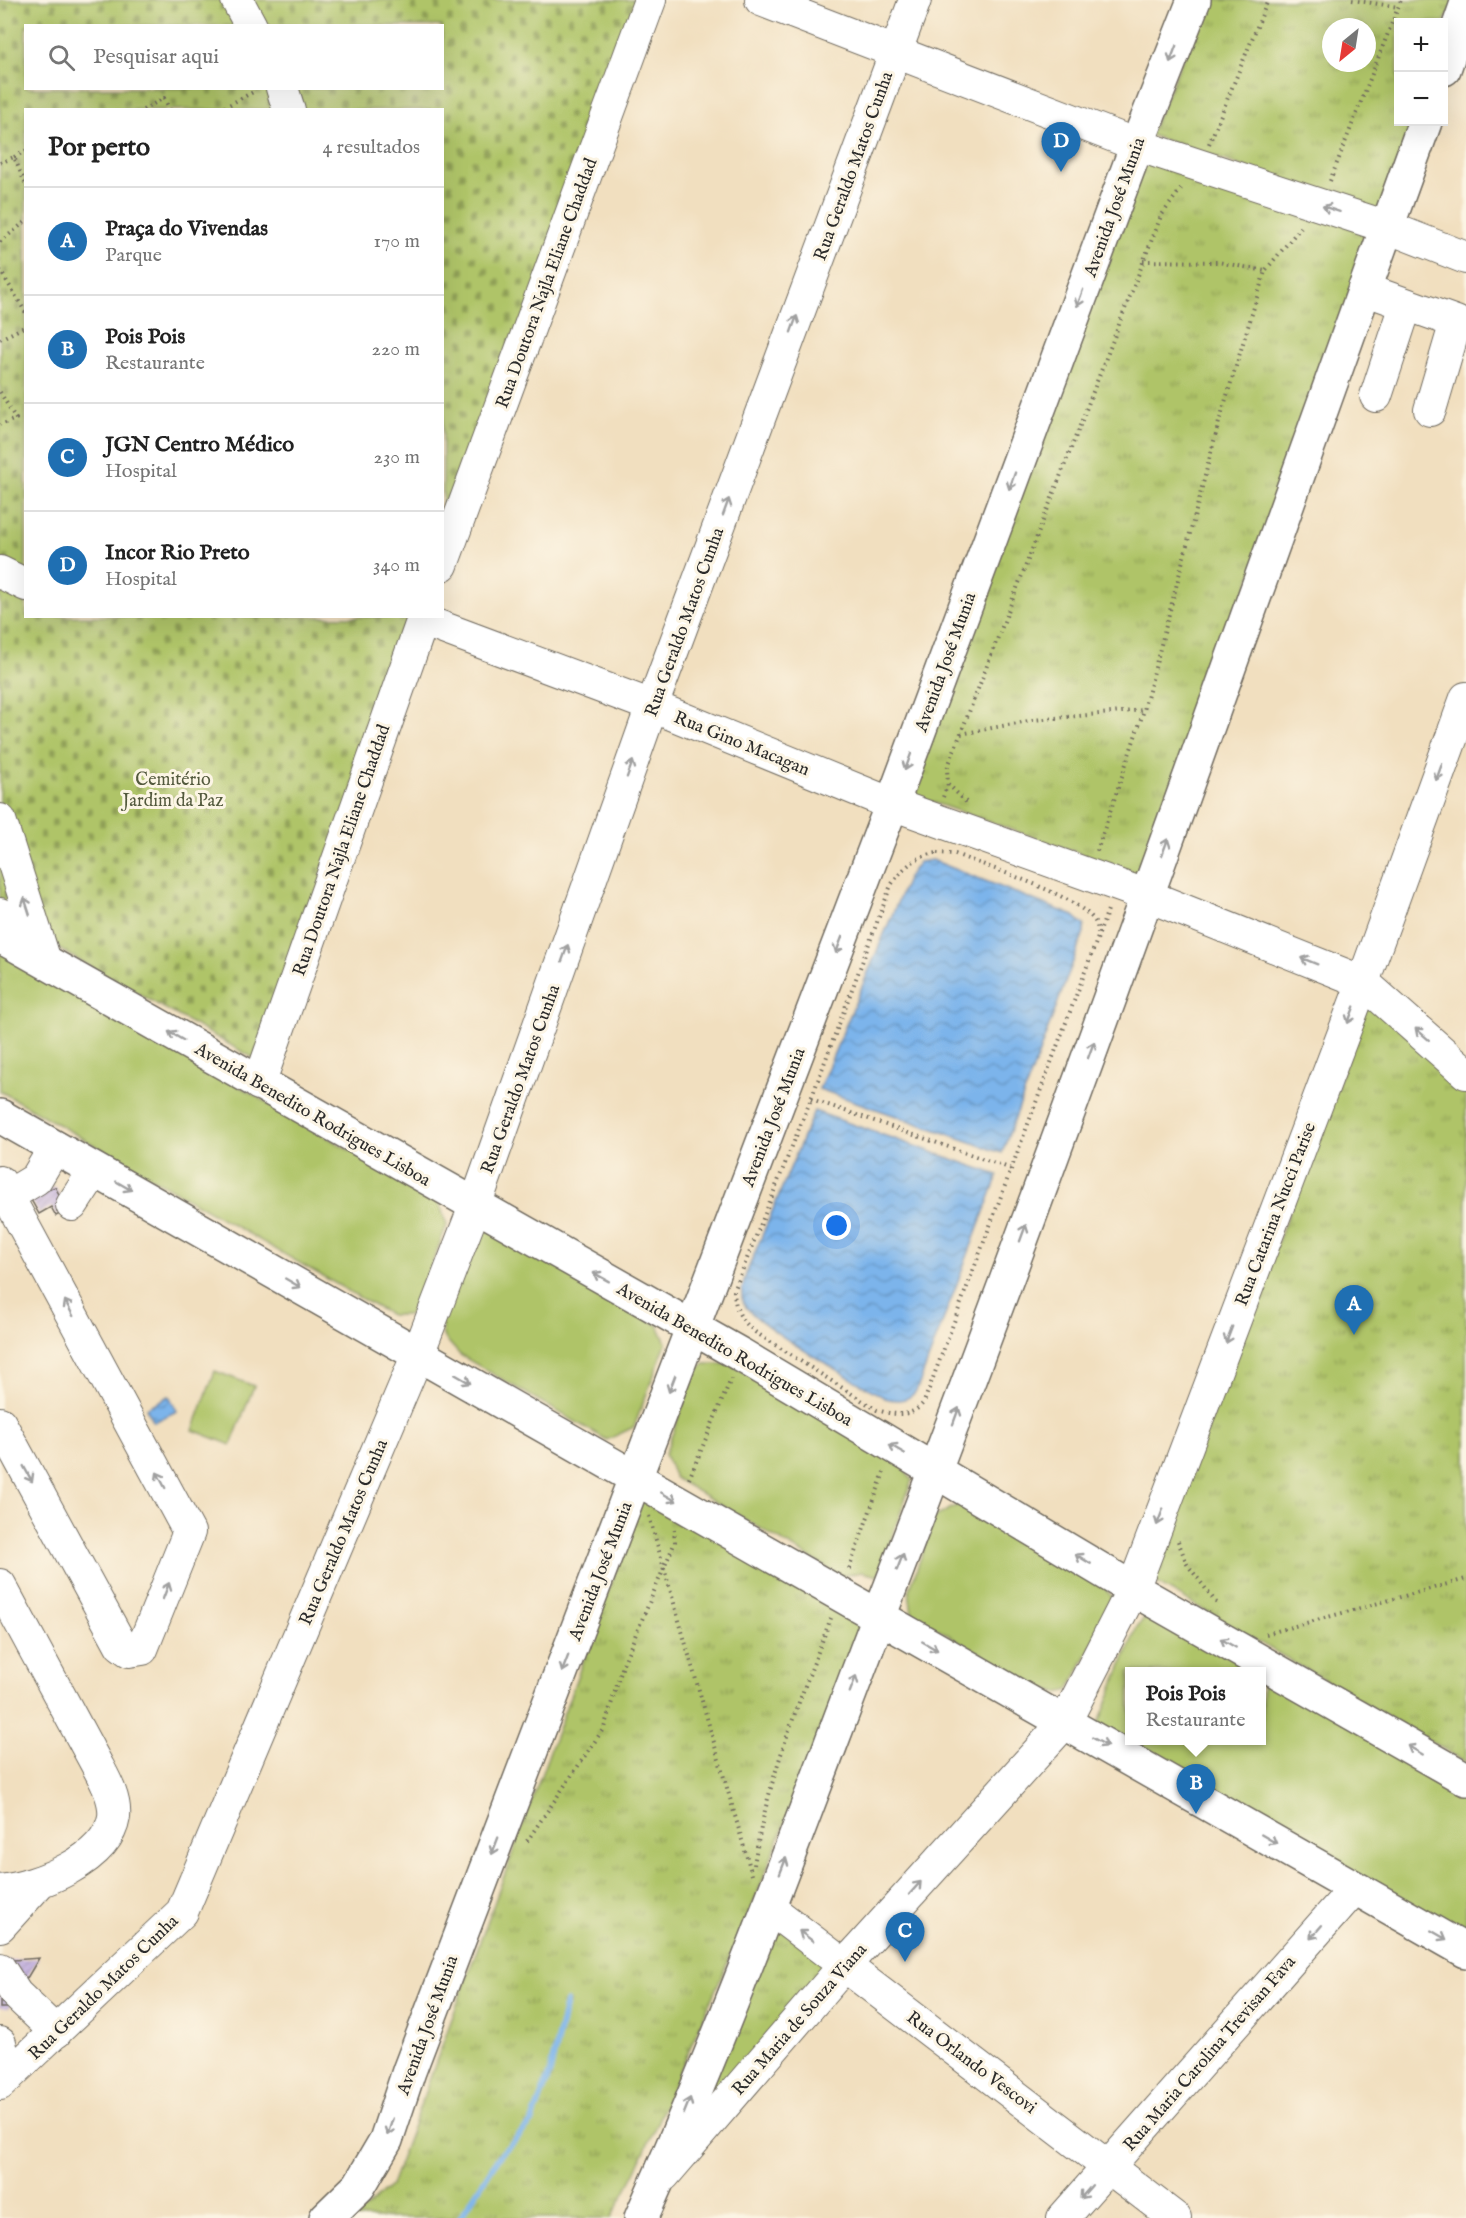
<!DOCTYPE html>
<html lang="pt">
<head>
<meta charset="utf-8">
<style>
	body { margin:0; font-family:"IM FELL English",serif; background:#f6f6f6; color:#222 }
	.controls { position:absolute; right:18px; top:18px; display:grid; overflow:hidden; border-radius:0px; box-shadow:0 6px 24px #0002 }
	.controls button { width:54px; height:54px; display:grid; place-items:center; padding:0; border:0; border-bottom:2px solid #e0e0e0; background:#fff; color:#222; font:30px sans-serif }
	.compass { position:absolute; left:1322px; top:18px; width:54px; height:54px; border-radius:50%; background:#fff; box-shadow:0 6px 24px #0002; rotate:210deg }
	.you { position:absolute; left:837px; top:1226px; width:21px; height:21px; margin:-15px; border:4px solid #fff; border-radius:50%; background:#1a73e8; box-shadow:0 0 0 9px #1a73e833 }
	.badge { display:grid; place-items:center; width:39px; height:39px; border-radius:50%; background:#1f6fb2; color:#fff; font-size:20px; font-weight:700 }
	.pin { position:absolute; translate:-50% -50px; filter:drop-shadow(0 2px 3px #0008) }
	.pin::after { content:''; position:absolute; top:32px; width:21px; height:18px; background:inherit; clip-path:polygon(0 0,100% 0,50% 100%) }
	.popup { position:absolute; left:1125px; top:1667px; width:141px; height:78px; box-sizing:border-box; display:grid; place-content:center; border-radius:0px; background:#fff; filter:drop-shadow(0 2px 4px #0005); font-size:20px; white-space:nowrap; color:#767676 }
	.popup b { font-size:22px; color:#222 }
	.popup::after { content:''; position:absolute; left:50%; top:100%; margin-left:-12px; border:12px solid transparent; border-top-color:#fff }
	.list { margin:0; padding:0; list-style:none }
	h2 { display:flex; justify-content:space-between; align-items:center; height:78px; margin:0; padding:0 24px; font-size:26px }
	h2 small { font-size:20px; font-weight:400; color:#767676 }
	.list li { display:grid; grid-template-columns:39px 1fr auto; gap:18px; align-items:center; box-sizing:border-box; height:108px; padding:0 24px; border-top:2px solid #e0e0e0 }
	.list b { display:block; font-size:22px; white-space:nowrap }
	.list p { margin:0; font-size:20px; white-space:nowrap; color:#767676 }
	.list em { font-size:20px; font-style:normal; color:#767676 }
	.icon { flex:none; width:33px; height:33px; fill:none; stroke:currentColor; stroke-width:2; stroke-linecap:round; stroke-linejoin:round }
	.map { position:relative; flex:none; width:1466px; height:2218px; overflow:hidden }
	.search { position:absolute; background:#fff; box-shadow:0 6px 24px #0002; left:24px; top:24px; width:420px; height:66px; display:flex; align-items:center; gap:15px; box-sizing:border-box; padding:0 21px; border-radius:0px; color:#767676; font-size:22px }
	.panel { position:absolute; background:#fff; box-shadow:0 6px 24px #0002; left:24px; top:108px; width:420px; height:510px; border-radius:0px }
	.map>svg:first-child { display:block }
	.grass { fill:#afc468; stroke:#6d784a; stroke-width:1.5; fill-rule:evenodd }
	.cemetery { fill:url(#cemetery-stones); stroke:#6d784a; stroke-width:1.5; fill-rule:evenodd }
	.park { fill:url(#park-tufts); stroke:#6d784a; stroke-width:1.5; fill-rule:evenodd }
	.water { fill:url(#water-waves); stroke:#53708b; stroke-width:1.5 }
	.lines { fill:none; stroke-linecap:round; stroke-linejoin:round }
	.stream { stroke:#7bb4eb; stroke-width:6 }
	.building { fill:url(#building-hatch) }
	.minor-casing { stroke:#706a5f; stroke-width:34 }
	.major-casing { stroke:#706a5f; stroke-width:36 }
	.path { stroke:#706a5f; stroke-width:4; stroke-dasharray:1.5 4.5; stroke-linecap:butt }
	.minor { stroke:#fff; stroke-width:32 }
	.major { stroke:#fff; stroke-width:33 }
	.oneway { stroke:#a0a0a0 }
	.labels { text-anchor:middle; stroke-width:6; stroke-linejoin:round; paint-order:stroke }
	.street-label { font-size:18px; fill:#2b2b2b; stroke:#fcf5e5 }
	.park-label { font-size:18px; fill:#53593d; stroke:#fcf5e5 }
</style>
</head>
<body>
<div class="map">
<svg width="1466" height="2218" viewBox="0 0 1466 2218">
	<defs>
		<pattern id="cemetery-stones" width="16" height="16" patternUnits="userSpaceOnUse" patternTransform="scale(1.5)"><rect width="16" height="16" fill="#afc468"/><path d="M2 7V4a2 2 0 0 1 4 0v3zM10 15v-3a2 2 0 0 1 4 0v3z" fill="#8f9f56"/></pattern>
		<pattern id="park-tufts" width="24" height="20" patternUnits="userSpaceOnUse" patternTransform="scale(1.5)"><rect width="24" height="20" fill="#afc468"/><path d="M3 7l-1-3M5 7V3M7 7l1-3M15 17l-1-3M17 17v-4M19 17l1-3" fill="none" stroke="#8f9f56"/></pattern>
		<pattern id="water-waves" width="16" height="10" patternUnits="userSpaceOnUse" patternTransform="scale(1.5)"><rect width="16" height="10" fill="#7bb4eb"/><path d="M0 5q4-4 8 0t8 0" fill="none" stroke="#6593bf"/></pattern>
		<pattern id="building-hatch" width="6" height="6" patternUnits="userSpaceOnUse" patternTransform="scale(1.5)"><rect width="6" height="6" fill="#bfacde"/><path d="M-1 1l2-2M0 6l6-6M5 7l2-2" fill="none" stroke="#9b8cb4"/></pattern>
	</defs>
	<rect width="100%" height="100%" fill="#fcf5e5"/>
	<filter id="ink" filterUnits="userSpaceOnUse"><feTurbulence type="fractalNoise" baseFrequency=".0167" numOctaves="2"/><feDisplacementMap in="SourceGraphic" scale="12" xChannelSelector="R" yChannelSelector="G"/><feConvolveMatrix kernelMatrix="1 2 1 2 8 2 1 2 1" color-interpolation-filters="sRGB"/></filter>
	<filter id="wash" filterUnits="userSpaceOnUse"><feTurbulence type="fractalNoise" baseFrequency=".008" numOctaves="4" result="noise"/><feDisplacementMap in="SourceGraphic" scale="24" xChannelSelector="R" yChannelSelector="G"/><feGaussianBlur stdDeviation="1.35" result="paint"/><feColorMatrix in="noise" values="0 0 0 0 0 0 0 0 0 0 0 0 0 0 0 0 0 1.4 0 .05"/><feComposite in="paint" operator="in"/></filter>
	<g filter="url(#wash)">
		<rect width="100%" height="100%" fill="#f1dfbf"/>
		<path class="grass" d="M0 948 439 1202 447 1225 415 1307 408 1315H391L378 1308 0 1091Z
			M488 1227 658 1325 666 1343 634 1427 607 1440 460 1355 443 1336 440 1317 479 1230Z
			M704 1364H730L898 1462 912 1480 878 1576 862 1572 841 1576 675 1478 665 1454 695 1372Z
			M215 1371 254 1386 231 1445 193 1430Z
			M959 1504 969 1507 1100 1580 1111 1597 1108 1612 1069 1690 1058 1693 1044 1690 912 1614 909 1591 935 1517Z
			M1168 1616 1466 1789V1937L1098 1725 1137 1627 1144 1618ZM1130 1672H1262V1740H1130Z"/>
		<path class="cemetery" d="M0 0H639L443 546 442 110H26V616L417 617 257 1060 0 916ZM26 26H442V88H26Z"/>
		<path class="park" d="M1208 0H1457L1444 22H1398V122H1413L1381 213 1150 135ZM1331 27H1367V63H1331Z
			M1143 154 1375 231 1143 875 906 793Z
			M1370 999 1466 1092V1762L1150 1579Z
			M644 1494 864 1621 754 1902 635 2173 611 2218H356L391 2185Z
			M776 1926 831 1968 691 2129Z"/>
		<path class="water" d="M932 860 1074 916 1084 925V932L1002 1153 819 1089 908 877 919 862Z
			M814 1111 998 1175 918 1387C912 1401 898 1402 885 1398 860 1383 750 1323 743 1302 740 1292 744 1283 746 1274Z
			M169 1396 177 1411 154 1422 146 1408Z"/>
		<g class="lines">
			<path class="stream" d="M460 2218 500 2155 532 2122 550 2072 566 2002"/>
		</g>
		<g id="blocks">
			<path class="building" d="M42 1179 48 1190 55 1187 60 1196 73 1207 56 1216 51 1207 39 1214 25 1189Z
				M39 1958 9 2008H0V1961Z"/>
		</g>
	</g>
	<g filter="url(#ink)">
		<use href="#blocks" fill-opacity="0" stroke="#706a5f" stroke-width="1.5"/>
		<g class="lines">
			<g class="minor-casing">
				<path id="minor" d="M237 0 251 26
					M761 0 1137 145 1387 227 1466 258
					M282 88 289 110
					M1364 289 1456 322 1430 410
					M1376 396 1406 305
					M442 565 650 0
					M0 572 26 585
					M422 620 652 706 892 804 1148 896 1363 982 1466 1073
					M0 820 45 961
					M0 914 8 941
					M259 1084 424 616
					M0 1182 189 1532 142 1649 129 1651 121 1645 0 1423
					M8 1196 36 1179 55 1147
					M72 1205 95 1170
					M0 1585 97 1765C105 1780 116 1799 114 1817 107 1860 38 1887 0 1891
					M768 1907 1175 2218
					M0 1926 40 1882
					M0 1969 16 1994 56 2032
					M0 2043 8 2077
					M0 2084 182 1912 418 1354 475 1206 652 706 915 0
					M664 2175 845 1965 1065 1722 1133 1589 1363 982 1466 698
					M1063 2218 1355 1888"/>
			</g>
			<g class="major-casing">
				<path id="major" d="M1444 69 1466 6
					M0 936 741 1355 1133 1589 1466 1779
					M0 1116 1466 1951
					M326 2218 359 2186 386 2140 409 2071 892 804 1137 145 1194 0
					M641 2218C728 2024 801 1821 877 1622 1069 1125 1244 622 1425 122"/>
			</g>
			<path class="path" d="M1352 0 1399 7
				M143 110 164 98 170 110
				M219 110 255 91
				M1209 144 1268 0
				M14 157 26 151
				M0 163 14 157 26 185
				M1330 181 1401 0
				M0 242 26 221
				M1143 261 1218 262 1265 271
				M0 270 26 313
				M0 339 26 326
				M0 392 16 419 0 425
				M961 734 1033 720 1144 710
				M943 797 948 784
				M966 802 948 784 947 769 1161 216 1183 186
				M1097 851 1144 710 1219 422 1265 271 1301 227
				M937 853 955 854C987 867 1075 894 1094 920 1098 926 1098 930 1098 937L924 1402C912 1418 893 1415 877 1410L755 1332C740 1319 735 1310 734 1291L811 1099 891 885C904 867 915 856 937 853Z
				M1099 934 1109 907
				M811 1099 1012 1169
				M689 1479 731 1379
				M649 1516 752 1875
				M1178 1541 1187 1564 1218 1605
				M849 1569 884 1472
				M1266 1634 1466 1579
				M527 1841 604 1728 624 1662 675 1542 674 1529
				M754 1865C767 1780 800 1699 831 1618"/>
			<use href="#minor" class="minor"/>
			<use href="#major" class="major"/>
		</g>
		<defs><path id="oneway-shaft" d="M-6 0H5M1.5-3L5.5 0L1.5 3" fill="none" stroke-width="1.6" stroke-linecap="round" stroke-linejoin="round" transform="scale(1.5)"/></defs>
		<g class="oneway">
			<use href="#oneway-shaft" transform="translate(1173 54) rotate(111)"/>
			<use href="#oneway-shaft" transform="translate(1331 209) rotate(-162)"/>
			<use href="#oneway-shaft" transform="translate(1080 298) rotate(110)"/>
			<use href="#oneway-shaft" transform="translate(794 324) rotate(-70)"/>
			<use href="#oneway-shaft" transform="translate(1012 481) rotate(110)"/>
			<use href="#oneway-shaft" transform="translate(726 507) rotate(-70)"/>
			<use href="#oneway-shaft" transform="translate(908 762) rotate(110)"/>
			<use href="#oneway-shaft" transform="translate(630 769) rotate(-70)"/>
			<use href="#oneway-shaft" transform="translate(1439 772) rotate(110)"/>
			<use href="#oneway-shaft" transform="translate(1165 847) rotate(-70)"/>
			<use href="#oneway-shaft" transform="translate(27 906) rotate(-108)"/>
			<use href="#oneway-shaft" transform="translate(839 945) rotate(111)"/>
			<use href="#oneway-shaft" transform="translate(565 953) rotate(-70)"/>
			<use href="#oneway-shaft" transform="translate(1309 961) rotate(-158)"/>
			<use href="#oneway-shaft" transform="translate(1351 1015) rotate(111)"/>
			<use href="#oneway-shaft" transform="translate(1422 1034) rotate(-139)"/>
			<use href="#oneway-shaft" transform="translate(176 1036) rotate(-150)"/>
			<use href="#oneway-shaft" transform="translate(1091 1050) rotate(-70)"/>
			<use href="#oneway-shaft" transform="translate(124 1186) rotate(30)"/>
			<use href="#oneway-shaft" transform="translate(1023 1233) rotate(-70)"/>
			<use href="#oneway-shaft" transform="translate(601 1277) rotate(-151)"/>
			<use href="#oneway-shaft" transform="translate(293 1283) rotate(30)"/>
			<use href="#oneway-shaft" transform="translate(69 1308) rotate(-118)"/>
			<use href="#oneway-shaft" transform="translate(1229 1335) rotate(111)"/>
			<use href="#oneway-shaft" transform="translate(463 1379) rotate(30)"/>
			<use href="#oneway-shaft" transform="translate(672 1384) rotate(111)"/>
			<use href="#oneway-shaft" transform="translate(956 1416) rotate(-70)"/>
			<use href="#oneway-shaft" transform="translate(897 1449) rotate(-150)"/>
			<use href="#oneway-shaft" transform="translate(28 1474) rotate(61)"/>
			<use href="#oneway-shaft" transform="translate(161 1480) rotate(-118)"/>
			<use href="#oneway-shaft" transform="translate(669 1497) rotate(30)"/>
			<use href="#oneway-shaft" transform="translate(1160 1517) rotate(111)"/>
			<use href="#oneway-shaft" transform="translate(1083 1559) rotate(-149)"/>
			<use href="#oneway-shaft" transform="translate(900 1562) rotate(-69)"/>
			<use href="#oneway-shaft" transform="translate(166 1591) rotate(-69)"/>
			<use href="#oneway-shaft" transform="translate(1228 1643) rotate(-150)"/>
			<use href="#oneway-shaft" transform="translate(930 1646) rotate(30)"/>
			<use href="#oneway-shaft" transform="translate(565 1664) rotate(111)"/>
			<use href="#oneway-shaft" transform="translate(853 1684) rotate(-69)"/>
			<use href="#oneway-shaft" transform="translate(1100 1742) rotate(30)"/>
			<use href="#oneway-shaft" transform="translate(1415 1750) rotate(-150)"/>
			<use href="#oneway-shaft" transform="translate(1269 1839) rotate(30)"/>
			<use href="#oneway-shaft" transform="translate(495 1846) rotate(111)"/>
			<use href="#oneway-shaft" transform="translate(783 1866) rotate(-69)"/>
			<use href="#oneway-shaft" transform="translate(915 1888) rotate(-48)"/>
			<use href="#oneway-shaft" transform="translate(1316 1932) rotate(131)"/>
			<use href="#oneway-shaft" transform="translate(1439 1935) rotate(30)"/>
			<use href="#oneway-shaft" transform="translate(806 1936) rotate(-143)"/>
			<use href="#oneway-shaft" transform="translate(687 2106) rotate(-68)"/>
			<use href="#oneway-shaft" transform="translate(390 2127) rotate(108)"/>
			<use href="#oneway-shaft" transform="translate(1086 2192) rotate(131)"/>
		</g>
	</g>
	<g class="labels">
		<g class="street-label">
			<text transform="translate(853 166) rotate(-70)" y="6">Rua Geraldo Matos Cunha</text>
			<text transform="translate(1114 207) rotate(-70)" y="6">Avenida José Munia</text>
			<text transform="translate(546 283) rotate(-70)" y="6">Rua Doutora Najla Eliane Chaddad</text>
			<text transform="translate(684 622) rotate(-70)" y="6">Rua Geraldo Matos Cunha</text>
			<text transform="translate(945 662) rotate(-70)" y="6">Avenida José Munia</text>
			<text transform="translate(742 743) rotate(22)" y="6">Rua Gino Macagan</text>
			<text transform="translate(341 850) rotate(-71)" y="6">Rua Doutora Najla Eliane Chaddad</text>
			<text transform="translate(520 1079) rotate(-70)" y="6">Rua Geraldo Matos Cunha</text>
			<text transform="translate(313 1114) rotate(30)" y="6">Avenida Benedito Rodrigues Lisboa</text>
			<text transform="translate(773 1117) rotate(-69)" y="6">Avenida José Munia</text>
			<text transform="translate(1275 1214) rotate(-69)" y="6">Rua Catarina Nucci Parise</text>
			<text transform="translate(735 1354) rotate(30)" y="6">Avenida Benedito Rodrigues Lisboa</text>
			<text transform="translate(343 1532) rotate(-67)" y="6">Rua Geraldo Matos Cunha</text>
			<text transform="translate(600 1571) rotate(-69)" y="6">Avenida José Munia</text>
			<text transform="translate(103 1987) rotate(-44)" y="6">Rua Geraldo Matos Cunha</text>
			<text transform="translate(799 2019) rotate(-49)" y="6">Rua Maria de Souza Viana</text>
			<text transform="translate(427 2025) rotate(-70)" y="6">Avenida José Munia</text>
			<text transform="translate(1209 2053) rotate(-49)" y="6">Rua Maria Carolina Trevisan Fava</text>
			<text transform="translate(972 2062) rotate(37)" y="6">Rua Orlando Vescovi</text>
		</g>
		<g class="park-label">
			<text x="173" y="785">Cemitério<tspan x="173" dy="21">Jardim da Paz</tspan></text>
		</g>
	</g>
</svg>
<div class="controls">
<button>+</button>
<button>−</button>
</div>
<svg class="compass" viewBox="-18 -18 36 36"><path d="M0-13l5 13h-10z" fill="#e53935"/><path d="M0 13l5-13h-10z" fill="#767676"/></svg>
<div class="you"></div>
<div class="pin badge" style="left:1354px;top:1335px">A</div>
<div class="pin badge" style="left:1196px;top:1814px">B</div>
<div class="popup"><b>Pois Pois</b>Restaurante</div>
<div class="pin badge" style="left:905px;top:1962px">C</div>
<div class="pin badge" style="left:1061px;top:172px">D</div>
<div class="search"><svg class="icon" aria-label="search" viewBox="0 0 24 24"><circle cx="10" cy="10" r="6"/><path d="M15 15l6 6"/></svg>Pesquisar aqui</div>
<section class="panel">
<h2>Por perto<small>4 resultados</small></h2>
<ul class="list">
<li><span class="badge">A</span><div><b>Praça do Vivendas</b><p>Parque</p></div><em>170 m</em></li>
<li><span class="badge">B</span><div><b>Pois Pois</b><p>Restaurante</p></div><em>220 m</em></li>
<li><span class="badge">C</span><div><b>JGN Centro Médico</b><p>Hospital</p></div><em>230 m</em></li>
<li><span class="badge">D</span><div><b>Incor Rio Preto</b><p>Hospital</p></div><em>340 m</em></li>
</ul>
</section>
</div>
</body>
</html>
